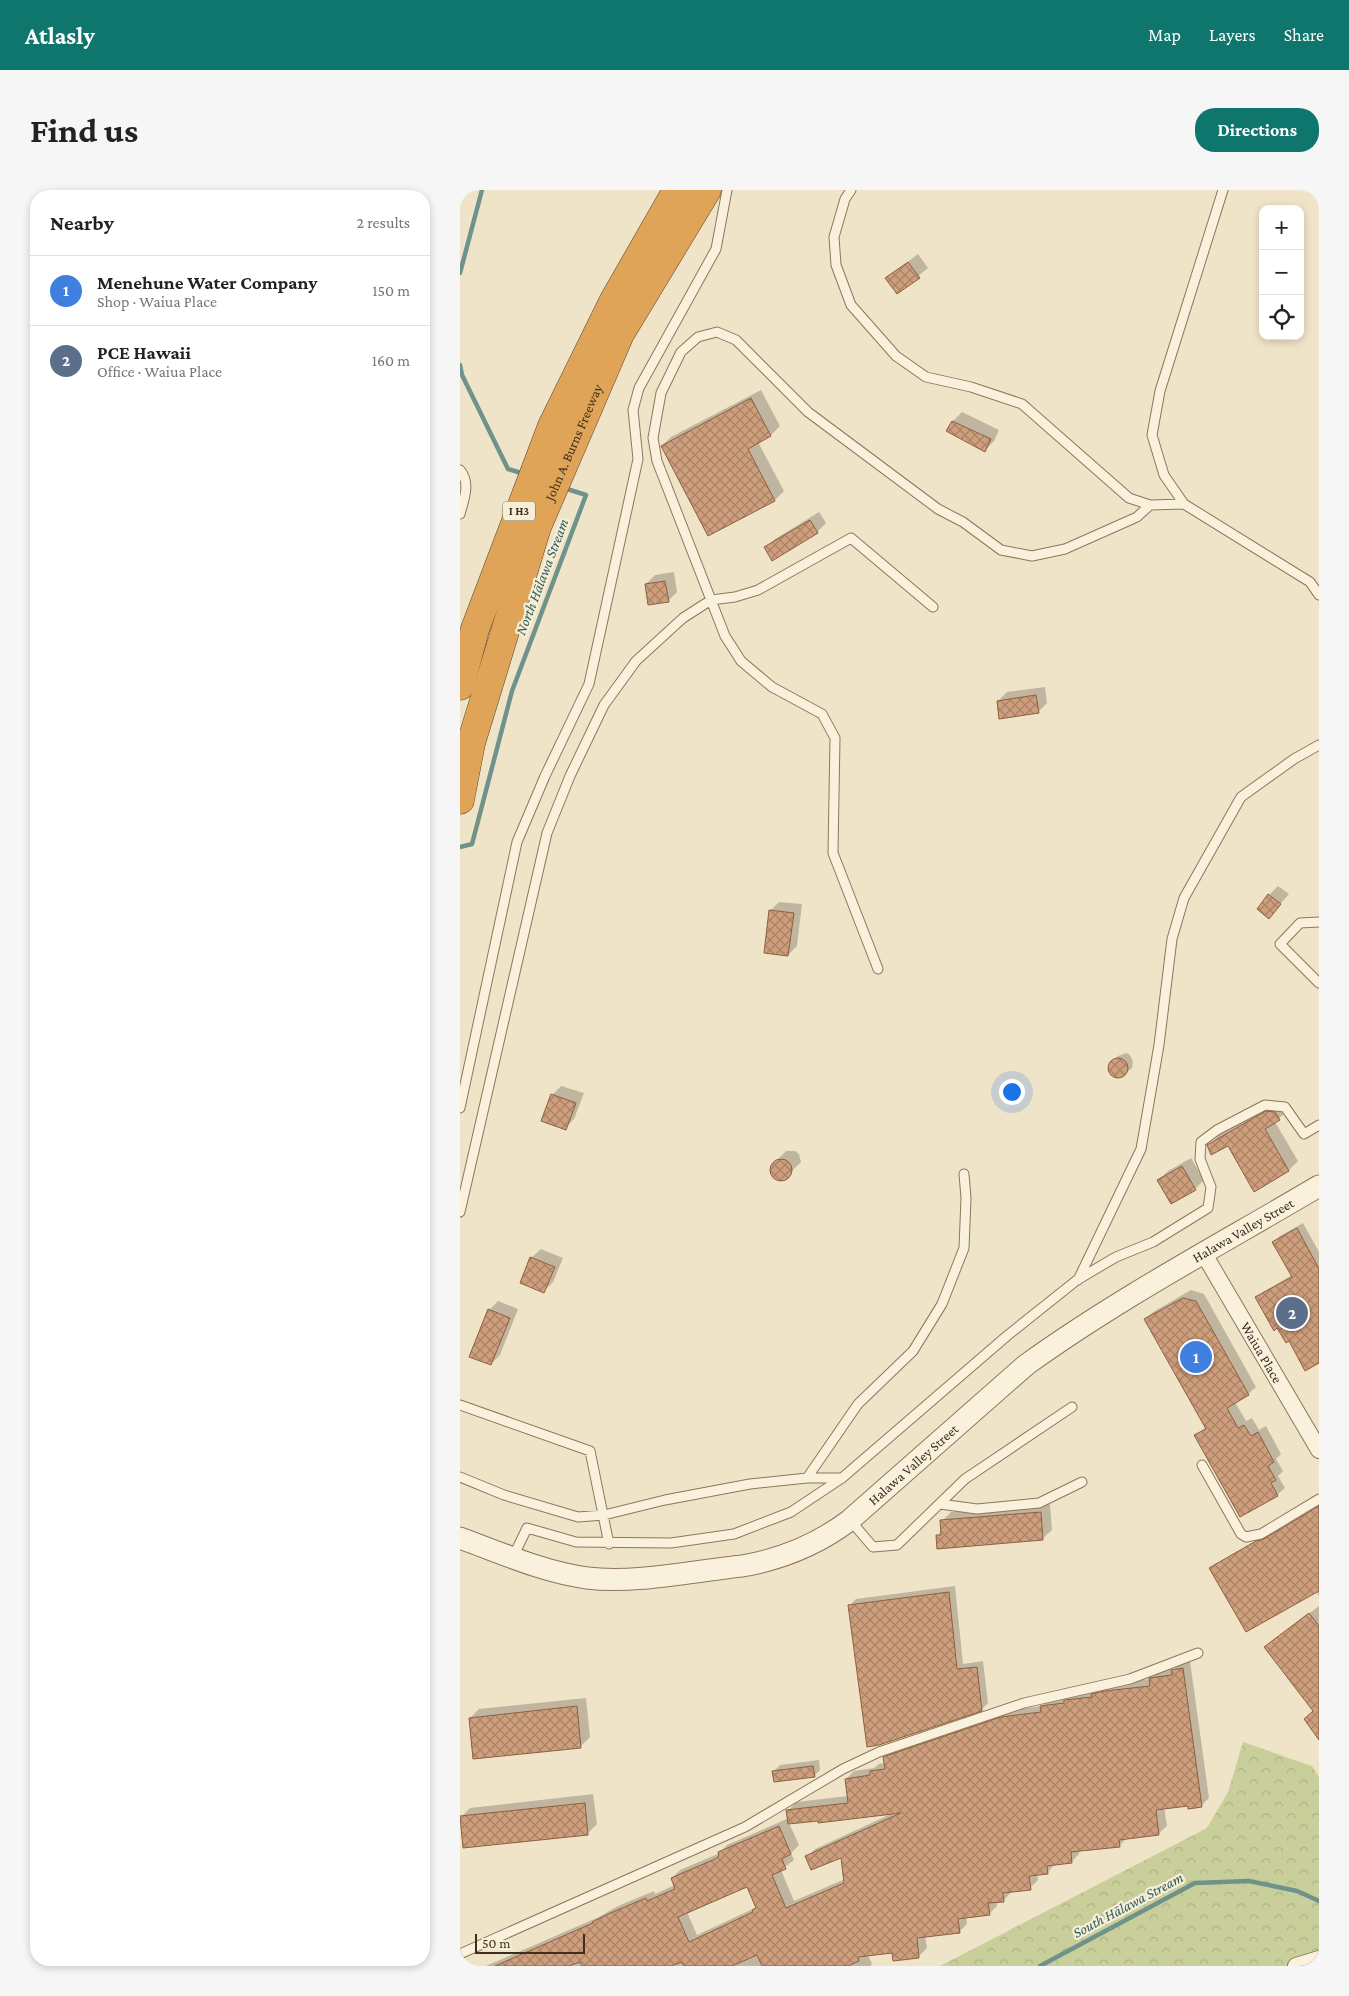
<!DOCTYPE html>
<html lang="en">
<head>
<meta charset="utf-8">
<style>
	body { margin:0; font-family:"Crimson Pro",serif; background:#f6f6f6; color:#222 }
	.controls { position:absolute; right:15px; top:15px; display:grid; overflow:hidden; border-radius:10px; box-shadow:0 2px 8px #0003 }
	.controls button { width:45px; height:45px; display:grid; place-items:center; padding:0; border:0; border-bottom:1px solid #e0e0e0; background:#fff; color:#222; font:25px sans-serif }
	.scale { position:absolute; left:15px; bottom:12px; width:110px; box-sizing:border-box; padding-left:5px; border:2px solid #3d2e20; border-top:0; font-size:14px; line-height:18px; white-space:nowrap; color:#3d2e20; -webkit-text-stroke:4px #f7eed8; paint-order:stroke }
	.you { position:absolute; left:551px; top:901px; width:18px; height:18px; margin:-12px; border:4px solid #fff; border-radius:50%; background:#1a73e8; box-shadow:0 0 0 8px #1a73e833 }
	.badge { display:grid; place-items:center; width:32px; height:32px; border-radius:50%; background:#0f766e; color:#fff; font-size:16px; font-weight:700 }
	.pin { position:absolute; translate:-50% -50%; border:2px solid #fff; box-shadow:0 1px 5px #0006 }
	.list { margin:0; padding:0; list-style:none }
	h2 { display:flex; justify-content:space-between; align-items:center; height:65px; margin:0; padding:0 20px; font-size:21px }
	h2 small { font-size:16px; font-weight:400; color:#767676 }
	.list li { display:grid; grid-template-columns:32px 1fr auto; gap:15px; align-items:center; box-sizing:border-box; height:70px; padding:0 20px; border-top:1px solid #e0e0e0 }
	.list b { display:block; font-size:19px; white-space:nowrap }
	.list p { margin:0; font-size:16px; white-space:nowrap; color:#767676 }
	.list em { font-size:16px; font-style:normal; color:#767676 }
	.icon { flex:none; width:28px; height:28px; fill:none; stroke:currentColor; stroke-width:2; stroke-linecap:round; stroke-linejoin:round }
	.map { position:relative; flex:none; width:859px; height:1776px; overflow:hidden; border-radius:20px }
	header { display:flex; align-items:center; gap:30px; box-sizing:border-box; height:70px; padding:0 25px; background:#0f766e; color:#fff }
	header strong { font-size:24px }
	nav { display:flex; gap:28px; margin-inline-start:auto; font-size:18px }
	.intro { display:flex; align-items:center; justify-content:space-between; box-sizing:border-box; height:120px; padding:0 30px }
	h1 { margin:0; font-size:35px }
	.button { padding:12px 22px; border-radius:20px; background:#0f766e; color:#fff; font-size:18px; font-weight:700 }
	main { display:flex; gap:30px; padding:0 30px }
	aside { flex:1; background:#fff; border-radius:20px; box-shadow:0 2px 8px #0003 }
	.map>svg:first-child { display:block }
	.forest { fill:url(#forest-crowns) }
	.shadow { fill:#0003; fill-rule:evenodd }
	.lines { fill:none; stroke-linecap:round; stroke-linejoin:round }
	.stream { stroke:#6f938a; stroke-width:4.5 }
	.building { fill:url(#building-cross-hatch); stroke:#8d5f41; fill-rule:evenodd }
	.service-casing { stroke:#8d765c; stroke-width:11 }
	.minor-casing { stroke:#8d765c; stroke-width:18 }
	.tertiary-casing { stroke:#8d765c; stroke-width:23 }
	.motorway-casing { stroke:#5b4430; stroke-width:29 }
	.service { stroke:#faf1dc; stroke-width:9 }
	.minor { stroke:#faf1dc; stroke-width:16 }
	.tertiary { stroke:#faf1dc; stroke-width:21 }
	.motorway { stroke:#e0a458; stroke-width:28 }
	.labels { text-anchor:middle; stroke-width:4.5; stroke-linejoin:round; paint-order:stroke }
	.shield { fill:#f7eed8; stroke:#756857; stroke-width:1 }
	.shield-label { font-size:12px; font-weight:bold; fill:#3d2e20 }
	.street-label { font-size:14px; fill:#3d2e20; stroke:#f7eed8 }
	.water-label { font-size:15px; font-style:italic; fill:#2f5d5a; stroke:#f7eed8 }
</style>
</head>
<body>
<header>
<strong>Atlasly</strong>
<nav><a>Map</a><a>Layers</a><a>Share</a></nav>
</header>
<div class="intro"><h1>Find us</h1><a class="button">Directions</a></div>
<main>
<aside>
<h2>Nearby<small>2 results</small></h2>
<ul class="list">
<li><span class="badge" style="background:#3f7fe0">1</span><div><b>Menehune Water Company</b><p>Shop · Waiua Place</p></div><em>150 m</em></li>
<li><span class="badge" style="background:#5c6f8a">2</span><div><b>PCE Hawaii</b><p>Office · Waiua Place</p></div><em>160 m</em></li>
</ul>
</aside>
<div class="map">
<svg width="859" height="1776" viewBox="0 0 859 1776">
	<defs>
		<pattern id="forest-crowns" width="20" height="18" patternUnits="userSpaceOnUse" patternTransform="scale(1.25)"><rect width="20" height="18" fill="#c9cf9b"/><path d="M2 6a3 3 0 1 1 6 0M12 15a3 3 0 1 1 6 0" fill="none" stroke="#aeb285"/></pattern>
		<pattern id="building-cross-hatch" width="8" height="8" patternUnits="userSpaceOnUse" patternTransform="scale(1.25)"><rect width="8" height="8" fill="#cf9f7d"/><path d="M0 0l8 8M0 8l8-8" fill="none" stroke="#a98266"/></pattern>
	</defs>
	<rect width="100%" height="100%" fill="#f0e4c8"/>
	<path class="forest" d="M783 1552 852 1576 859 1587V1776H480L747 1638 768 1602Z"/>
	<path class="shadow" d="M458 64 468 78 437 103 427 88Z
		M301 200 320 236 311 245 298 252 324 301 315 310 248 345 202 256 211 247Z
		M502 222 539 240 534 251 525 260 493 231Z
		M359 322 366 333 357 342 306 358 315 349Z
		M214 382 217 402 208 411 186 394 195 385Z
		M585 497 587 513 578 522 538 511 547 502Z
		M818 696 829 704 809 727V705Z
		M319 712 342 714 337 756 328 765 310 721Z
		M666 863 669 864 673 871 672 878 665 884 658 888 654 887 649 880 651 872 658 866Z
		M101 896 124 903 114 929 105 938 92 905Z
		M816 913 828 920 815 932 838 971 829 980 795 1000 768 954 750 955 759 945Z
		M326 961H335L339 964 341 972 325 988H317L312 983 313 974Z
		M731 968 744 990 735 999 699 990 708 981Z
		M843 1033 859 1062V1172L829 1150 797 1107 803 1102 832 1085 814 1052 820 1046Z
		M81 1059 103 1068 93 1092 84 1101 71 1068Z
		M731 1100 744 1104 796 1197 788 1204 775 1212 786 1231 792 1228 799 1240 806 1236 821 1264 816 1269 823 1281 818 1286 825 1298 817 1305 736 1245 746 1237 685 1129 693 1122Z
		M38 1111 58 1119 40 1165 31 1174 29 1120Z
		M590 1314 592 1340 582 1349 477 1346 482 1340V1331L491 1322Z
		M859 1316V1406L856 1401 751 1378 755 1374 802 1348 810 1346Z
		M495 1396 503 1474 523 1471 528 1513 521 1520 390 1415 396 1409Z
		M859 1416V1548L855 1521 810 1453Z
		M730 1471 749 1608 741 1616 729 1615 704 1617 707 1636 698 1644 667 1648 659 1656 619 1660V1664L611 1672 595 1674 587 1683 577 1684 578 1690 570 1698 552 1701 544 1710 537 1711V1716L529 1724 506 1727 507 1734 499 1742 465 1746 467 1758 459 1766 433 1762 408 1765 412 1774 410 1776H26L139 1727 158 1716 194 1701 195 1704 215 1695 212 1688 220 1680 260 1663 267 1655 329 1628 328 1621 336 1612 388 1606 386 1589 394 1581 414 1578 419 1574 425 1573V1568L433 1559 550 1520 582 1516 589 1508 654 1494 690 1489 698 1481 714 1479 720 1472ZM433 1623 355 1659 347 1667 382 1666 385 1689 334 1711 321 1680 334 1670 331 1663 339 1655 329 1633ZM287 1696 297 1717 237 1745 227 1722Z
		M126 1508 130 1547 121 1556 10 1528 19 1519Z
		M359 1570 360 1580 354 1586 314 1581 320 1575Z
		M133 1604 137 1634 128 1643 1 1627 10 1618Z"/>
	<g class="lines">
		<path class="stream" d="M0 83 22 0
			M0 175 2 185 48 279 64 284
			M0 657 12 654 52 501 126 305 104 298
			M580 1776 735 1693 789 1691 837 1701 859 1711"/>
	</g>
	<path class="building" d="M448 72 460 88 437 104 425 88Z
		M291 208 311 246 288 259 315 311 248 346 201 256Z
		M492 231 531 249 525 262 486 241Z
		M350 330 358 343 312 371 304 357Z
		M205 391 209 412 188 415 185 394Z
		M576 505 579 523 539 529 537 511Z
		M808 704 821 714 809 729 797 719Z
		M309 720 334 723 328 766 304 763Z
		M648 878a10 10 0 1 1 20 0a10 10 0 1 1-20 0Z
		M91 904 116 913 106 940 81 931Z
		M806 921 815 922 820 930 805 939 829 981 794 1002 768 956 751 965 747 955Z
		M310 980a11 11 0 1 1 22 0a11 11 0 1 1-22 0Z
		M722 976 736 1000 711 1014 697 990Z
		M837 1038 859 1079V1173L845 1181 829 1151 826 1153 817 1138 814 1141 795 1107 832 1087 812 1052Z
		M70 1067 95 1077 84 1103 60 1093Z
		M723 1108 736 1111 789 1205 767 1218 778 1238 784 1235 791 1246 798 1242 814 1272 808 1276 816 1290 811 1293 818 1306 780 1327 734 1245 746 1239 684 1129Z
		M28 1119 50 1128 31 1175 9 1167Z
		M859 1316V1401L786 1442 749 1378 796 1351 804 1349Z
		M581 1322 583 1350 477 1359 476 1345H481L480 1330Z
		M489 1402 497 1479 517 1477 522 1521 419 1555 407 1557 388 1415Z
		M849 1423 859 1436V1550L844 1529 853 1521 804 1457Z
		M723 1478 742 1617 728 1619V1616L696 1620 699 1645 659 1650 660 1657 611 1662 612 1673 587 1676 588 1684 569 1686 571 1700 543 1703 544 1712 528 1713 530 1725 498 1729 500 1743 457 1748 459 1768 433 1771 432 1763 398 1767 399 1771 388 1776H302L297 1765 272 1776H224L222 1772 211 1776H122L120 1772 109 1776H35L133 1733 132 1732 148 1724 186 1708 187 1711 215 1699 211 1688 255 1669 259 1666 258 1662 319 1636 331 1664 322 1669 326 1679 312 1685 326 1718 384 1693 381 1668 351 1680 345 1666 441 1623 358 1633V1631L328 1634 326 1620 388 1613 385 1589 410 1585V1581L425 1579 423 1567 541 1527 581 1522 580 1516 604 1513V1510L632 1507 631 1504 645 1501 690 1496 689 1488 712 1485 711 1480ZM287 1697 296 1718 292 1720 293 1722 229 1752 218 1727Z
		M117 1516 121 1558 13 1569 9 1528Z
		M353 1576 355 1587 314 1592 312 1581Z
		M125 1613 128 1645 3 1658 0 1626Z"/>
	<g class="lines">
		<g class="service-casing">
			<path id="service" d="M391 0 385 9 374 47 376 75 391 115 436 166 466 187 511 197 562 214 669 308 690 315 724 314
				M763 0 700 201 692 245 704 285 724 314 850 392 859 405
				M0 280C11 293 4 309 0 324
				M859 732 840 733 820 754 859 793
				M418 779 373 663 375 548 362 524 312 497 281 471 265 446 197 271 193 248 201 203 221 162 238 147 257 142 276 150 348 222 478 319 503 332 541 360 572 366 605 359 677 327 690 315
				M0 918 57 652 85 586 129 494 178 269 173 220 179 198 256 59 267 0
				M0 1022 87 643 110 586 144 515 176 471 223 428 251 410 275 407 298 400 391 348 473 417
				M618 1090 681 959 699 855 712 749 724 708 781 607 834 569 859 555
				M0 1215 130 1261 149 1354
				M742 1275 781 1344 786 1347 801 1344 859 1309
				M0 1287 44 1305 118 1327 144 1325 205 1310 290 1294 347 1288H381
				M347 1288 398 1214 453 1161 482 1114 504 1058 506 1008 504 984
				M480 1314 517 1319 579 1313 622 1292
				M390 1330 413 1357 437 1355 505 1289 612 1217
				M53 1367 67 1338 116 1352 211 1353 274 1344 331 1322 382 1288 548 1145 617 1090 656 1067 693 1052 748 1018 751 997 740 969 741 952 757 940 805 915 825 917 844 944 859 935
				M0 1764 285 1637 383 1579 419 1562 564 1513 670 1489 738 1463"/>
		</g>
		<g class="minor-casing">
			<g id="minor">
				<path id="s1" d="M744 1064 859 1260"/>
				<path d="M836 1776 859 1769"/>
			</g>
		</g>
		<g class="tertiary-casing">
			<g id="tertiary">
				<path id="s2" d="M0 1348C41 1363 83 1382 127 1388 174 1394 234 1381 282 1376 323 1369 357 1355 390 1330L566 1175C659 1108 761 1054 859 996"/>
			</g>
		</g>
		<g class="motorway-casing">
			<g id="motorway">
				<path d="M0 496 15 439 92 236 154 110 217 0"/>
				<path id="s3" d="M0 610 11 553 77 337 160 144 247 0"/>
			</g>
		</g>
		<use href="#service" class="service"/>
		<use href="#minor" class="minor"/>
		<use href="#tertiary" class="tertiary"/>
		<use href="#motorway" class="motorway"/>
	</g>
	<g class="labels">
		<rect class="shield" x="43" y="311.5" width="32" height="19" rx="4"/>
		<g class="shield-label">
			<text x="59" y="325">I H3</text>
		</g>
		<g class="street-label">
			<text dy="5" stroke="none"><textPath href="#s3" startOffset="376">John A. Burns Freeway</textPath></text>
			<text dy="5" stroke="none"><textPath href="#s2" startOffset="898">Halawa Valley Street</textPath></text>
			<text dy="5" stroke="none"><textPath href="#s1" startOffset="114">Waiua Place</textPath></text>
			<text dy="5" stroke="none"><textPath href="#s2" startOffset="492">Halawa Valley Street</textPath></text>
		</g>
		<g class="water-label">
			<text transform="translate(82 387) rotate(-69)" y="5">North Hālawa Stream</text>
			<text transform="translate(668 1715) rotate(-28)" y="5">South Hālawa Stream</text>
		</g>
	</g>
</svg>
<div class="controls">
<button>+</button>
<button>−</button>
<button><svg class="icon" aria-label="locate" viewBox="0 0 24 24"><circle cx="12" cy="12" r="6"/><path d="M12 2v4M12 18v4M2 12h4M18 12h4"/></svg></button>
</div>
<div class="scale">50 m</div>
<div class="you"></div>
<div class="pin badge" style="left:736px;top:1167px;background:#3f7fe0">1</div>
<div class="pin badge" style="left:832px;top:1123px;background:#5c6f8a">2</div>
</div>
</main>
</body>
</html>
